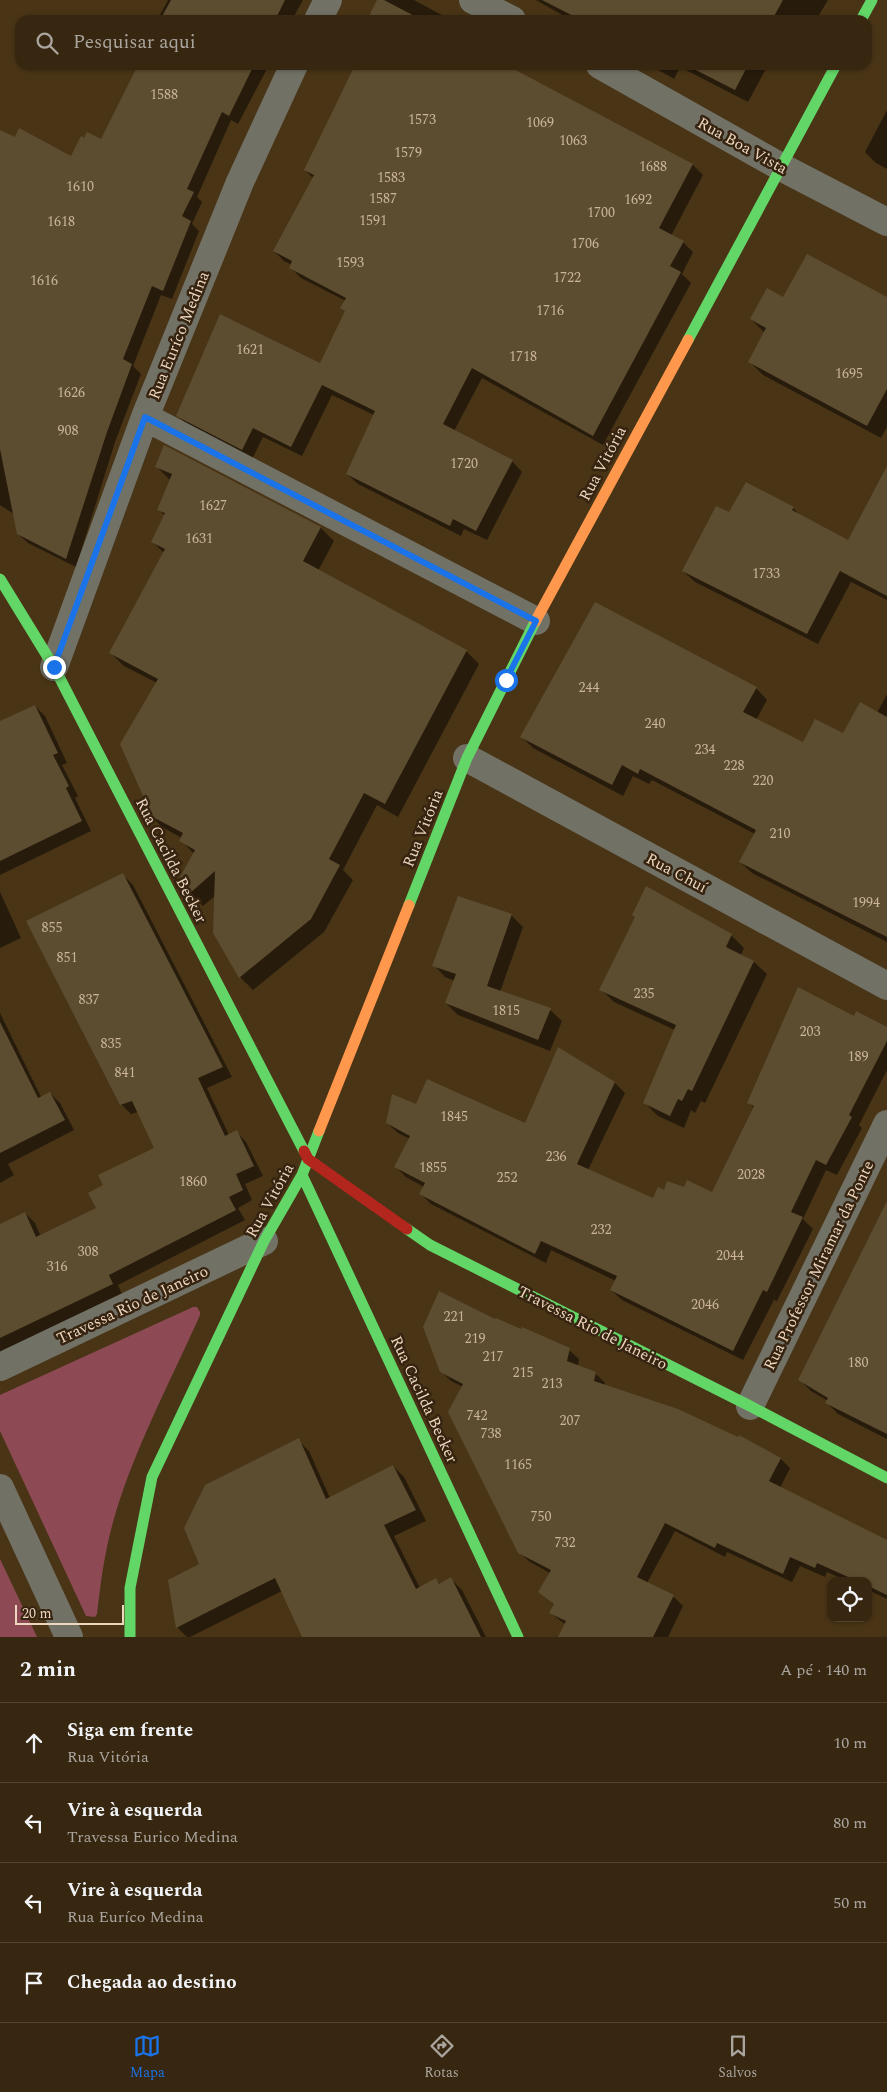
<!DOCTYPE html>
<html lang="pt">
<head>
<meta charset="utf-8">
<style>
	body { margin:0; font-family:Spectral,serif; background:#42331e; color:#f1f3f6 }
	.controls { position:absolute; right:15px; bottom:15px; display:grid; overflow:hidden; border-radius:10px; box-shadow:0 1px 4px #0004 }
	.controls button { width:45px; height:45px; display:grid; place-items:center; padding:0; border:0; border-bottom:1px solid #514430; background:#372710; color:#f1f3f6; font:25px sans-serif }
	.scale { position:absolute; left:15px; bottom:12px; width:109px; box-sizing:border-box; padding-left:5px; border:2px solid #eed6be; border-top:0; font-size:14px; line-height:18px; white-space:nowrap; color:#eed6be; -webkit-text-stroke:4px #362411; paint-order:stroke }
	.stop { position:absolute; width:15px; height:15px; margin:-11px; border:4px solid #1a73e8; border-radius:50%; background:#fff }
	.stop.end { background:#1a73e8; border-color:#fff; box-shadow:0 1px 5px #0008 }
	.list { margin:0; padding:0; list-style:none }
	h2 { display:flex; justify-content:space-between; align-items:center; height:65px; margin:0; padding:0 20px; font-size:21px }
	h2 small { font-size:16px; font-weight:400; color:#aaa59f }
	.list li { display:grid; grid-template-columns:32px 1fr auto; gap:15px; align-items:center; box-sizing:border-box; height:80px; padding:0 20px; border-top:1px solid #514430 }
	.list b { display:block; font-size:19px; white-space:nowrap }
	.list p { margin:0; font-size:16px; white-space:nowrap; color:#aaa59f }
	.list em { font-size:16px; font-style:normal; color:#aaa59f }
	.icon { flex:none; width:28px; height:28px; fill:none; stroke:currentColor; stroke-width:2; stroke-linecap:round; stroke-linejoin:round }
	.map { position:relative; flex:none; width:887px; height:1637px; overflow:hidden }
	.search { position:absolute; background:#372710; box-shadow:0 1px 4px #0004; left:15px; right:15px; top:15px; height:55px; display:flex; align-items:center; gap:12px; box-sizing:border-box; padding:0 18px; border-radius:15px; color:#aaa59f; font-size:19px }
	.sheet { height:385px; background:#372710 }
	nav { display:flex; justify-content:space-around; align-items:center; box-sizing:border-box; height:70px; border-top:1px solid #514430; background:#372710; font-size:14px; color:#aaa59f }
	nav a { display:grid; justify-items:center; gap:2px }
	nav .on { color:#1a73e8 }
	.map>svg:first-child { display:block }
	.green { fill:#8e4a54 }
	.shadow { fill:#0007 }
	.building { fill:#5d4d30 }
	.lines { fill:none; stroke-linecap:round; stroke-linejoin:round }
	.street { stroke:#727166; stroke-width:28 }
	.fast { stroke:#63d668; stroke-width:11 }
	.slow { stroke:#ff974d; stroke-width:11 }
	.jam { stroke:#b3261e; stroke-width:11 }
	.route { stroke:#1a73e8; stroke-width:6 }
	.labels { text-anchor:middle; stroke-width:5; stroke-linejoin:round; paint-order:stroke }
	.number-label { font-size:14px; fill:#cab49a }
	.street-label { font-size:16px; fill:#eed6be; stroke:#362411 }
</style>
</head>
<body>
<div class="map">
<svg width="887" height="1637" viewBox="0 0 887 1637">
	<rect width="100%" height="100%" fill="#493416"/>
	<path class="green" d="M193 1307H197L200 1312V1315C169 1385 126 1464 109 1538 103 1563 100 1589 97 1614L95 1617 86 1616 0 1431V1395Z
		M0 1559 37 1637H0Z"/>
	<path class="shadow" d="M168 0H303L292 20H157Z
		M379 0H414L451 20H369Z
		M536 0H828L816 20H571Z
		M136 65H269L238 124 231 120 197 197 202 202 192 224 199 231 172 299 161 295 133 366 141 374 115 442 76 567 28 543 18 534 14 514 0 505V134L72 158 101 140 138 67Z
		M356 65H504L693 165 703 175 671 236 683 242 693 252 682 274 691 283 603 445 482 378 454 431 512 461 522 472 487 540 464 529 461 536 358 484 347 474 374 415 332 395 302 456 263 437 252 459 188 426 178 415 321 365 346 312V301L301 278 290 267 292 265 284 261 274 251 313 178 305 170Z
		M650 65H768L748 102 680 67 674 79Z
		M887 110V169L876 163 865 152Z
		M784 298H887V427L881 438 763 375 750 362 765 333 751 319Z
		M156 466 321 528 334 541 318 571 466 651 479 664 398 817 377 805 343 870 353 880 324 932 253 990 240 977 216 895 203 906 190 893 194 854 181 840 182 838 162 827 148 813 157 683 124 666 111 653 164 553 153 542 165 516 159 509 170 480Z
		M887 491V600L851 582 818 644 695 582 683 571 730 514 793 508 800 515 848 542Z
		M756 688 767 700 756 720 804 743 844 735 877 713 887 694V942L752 873 740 862 755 834 652 780 649 784 633 776 623 796 533 748 522 737Z
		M35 706 45 716 67 763 62 765 78 796 75 798 91 831 0 875V723Z
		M123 875 133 885 232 1077 207 1088 229 1135 237 1132 246 1142 263 1176 245 1184 252 1200 238 1208 245 1220 118 1285 122 1294 0 1353V1226L25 1213 35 1223 41 1237 98 1208 105 1185 155 1148 138 1112 131 1114 121 1104Z
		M0 892 21 938 0 948Z
		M511 915 523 927 500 992 550 1010 562 1021 550 1051 458 1015 446 1003 455 981 445 977 434 965Z
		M633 915 731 935 744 948 741 955 754 962 767 974 705 1103 701 1101 695 1113 691 1110 684 1128 658 1116 645 1103 675 1030 614 1002 601 989 636 918Z
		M0 1013 41 1097 50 1093 60 1103 74 1130 8 1164 14 1175 0 1183Z
		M854 1017 887 1029V1070L859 1125 862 1128 837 1175 826 1170 803 1219 813 1229 777 1301 774 1300 743 1360 622 1300 611 1290 616 1281 551 1250 546 1263 431 1204 421 1194 424 1187 406 1177 396 1167 410 1139 398 1133 387 1123 417 1106 526 1125 614 1082 625 1093 588 1170 653 1200 664 1191 685 1189 713 1193 754 1108 748 1102Z
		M887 1204V1439L838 1414 827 1403 828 1401 811 1391 800 1380Z
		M496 1321 569 1350 579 1359 578 1366 595 1373 605 1383 604 1386 781 1459 790 1468 780 1488 887 1542V1599L868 1590V1581H847L827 1572 825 1577 800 1566 792 1582 727 1552 725 1557 675 1531 647 1583 673 1596 683 1606 668 1637H563L566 1625 551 1613 555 1605 540 1591 550 1573 530 1562 519 1552 463 1387 451 1381 441 1371Z
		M298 1440 309 1451 330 1498 393 1466 404 1477 426 1521 394 1536 420 1588 436 1580 440 1584 451 1579 462 1590 486 1637H303L282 1591 190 1637H187L177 1627 200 1565Z"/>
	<path class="building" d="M171 0H285L275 20H160Z
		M377 0H384L422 20H367Z
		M542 0H783L772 20H581Z
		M135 65H254L229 116 222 112 187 189 194 192 182 216 191 221 163 291 152 286 123 359 132 364 107 432 66 559 17 534 0 449V130L15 137 19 128 71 156 81 136 84 138 87 132 101 139 137 67Z
		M355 65H506L693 164 659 228 684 241 670 266 681 272 593 436 472 368 443 424 513 460 476 531 453 519 450 526 346 474 375 411 322 385 291 447 253 428 242 450 176 416 220 314 320 363 345 311 340 308 346 298 289 268 292 261 273 251 314 175 304 170Z
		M686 65H748L735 90Z
		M807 254 887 297V389L867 426 748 362 766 328 750 319 767 288 783 297Z
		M164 445 321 527 303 561 467 650 385 804 364 793 329 859 340 865 311 919 239 978 213 933 215 871 189 894 180 877 195 850 179 841 183 833 147 814 145 809 147 805 120 744 158 679 109 653 165 549 151 542 165 513 157 510 172 474 155 467Z
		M887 466V596L840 571 807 634 682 571 716 506 729 512 746 482 794 507 792 510 848 540Z
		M595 602 757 687 743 712 803 742 815 719 843 733 860 702 887 717V937L739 862 756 830 640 769 638 774 622 765 612 785 520 737Z
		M35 705 58 753 53 755 69 786 66 788 82 821 0 861V721Z
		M123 873 223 1067 198 1078 225 1136 237 1130 254 1166 236 1174 243 1190 229 1197 236 1210 109 1275 113 1284 0 1338V1224L25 1212 36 1237 96 1208 88 1193 103 1185 98 1175 154 1148 132 1101 120 1105 26 921Z
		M646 886 732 934 726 947 754 961 692 1091 688 1089 682 1101 678 1099 670 1116 643 1103 676 1025 599 990 635 917 632 915Z
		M458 896 512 914 487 986 551 1008 538 1040 445 1003 456 974 432 966Z
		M798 987 854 1016 856 1011 887 1027V1041L849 1115 852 1117 826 1165 816 1160 791 1212 803 1217 767 1292 763 1290 733 1351 610 1290 617 1276 541 1241 535 1254 419 1194 425 1183 394 1167 410 1136 386 1123 392 1094 416 1104 427 1079 525 1123 558 1047 615 1082 577 1164 653 1198 658 1187 664 1190 667 1181 684 1187 687 1180 712 1192 754 1106 747 1103Z
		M0 1022 38 1098 50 1092 65 1120 0 1153Z
		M887 1201V1434L825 1403 828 1398 798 1380Z
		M439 1291 495 1319 496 1318 521 1329 522 1327 570 1348 567 1361 596 1372 594 1381 678 1409 738 1437 739 1435 781 1458 769 1481 887 1540V1595L868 1586V1581H857L817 1563 815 1568 790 1557 783 1574 717 1543 715 1548 665 1523 637 1577 674 1595 653 1637H558L566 1621 549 1613 554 1604 538 1592 551 1570 518 1553 448 1412 463 1384 440 1372 423 1327Z
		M299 1438 326 1499 393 1465 416 1510 384 1525 416 1589 436 1578 439 1584 451 1577 481 1637H302L275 1578 176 1628 168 1580 199 1564 184 1528 205 1485Z"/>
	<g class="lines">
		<path class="street" d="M473 0 512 20
			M318 20 328 0
			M600 65 781 167 887 222
			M145 417 536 621
			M54 667 145 417 240 182 294 65
			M467 758 887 986
			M0 1367 264 1241
			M750 1406 887 1124
			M0 1488 69 1637"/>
		<path class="fast" d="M861 20 872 0
			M688 340 836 65
			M0 579 54 667 304 1151
			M409 905 467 758 535 622
			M302 1175 518 1637
			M407 1229 430 1245 750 1406 887 1478
			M130 1637V1588L152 1477 264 1241 302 1175 319 1131"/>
		<path class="slow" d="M535 622 688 340
			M319 1131 409 905"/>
		<path class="jam" d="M304 1151 308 1159 407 1229"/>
	</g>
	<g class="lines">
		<path class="route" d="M54 667 145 417 536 621 506 680"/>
	</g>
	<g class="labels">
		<g class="number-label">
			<text x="164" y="99">1588</text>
			<text x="422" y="124">1573</text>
			<text x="540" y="127">1069</text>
			<text x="573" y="145">1063</text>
			<text x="408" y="157">1579</text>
			<text x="653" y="171">1688</text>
			<text x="391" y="182">1583</text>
			<text x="80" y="191">1610</text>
			<text x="383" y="203">1587</text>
			<text x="638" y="204">1692</text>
			<text x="601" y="217">1700</text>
			<text x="373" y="225">1591</text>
			<text x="61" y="226">1618</text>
			<text x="585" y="248">1706</text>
			<text x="350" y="267">1593</text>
			<text x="567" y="282">1722</text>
			<text x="44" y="285">1616</text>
			<text x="550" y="315">1716</text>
			<text x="250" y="354">1621</text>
			<text x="523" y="361">1718</text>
			<text x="849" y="378">1695</text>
			<text x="71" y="397">1626</text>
			<text x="68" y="435">908</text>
			<text x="464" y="468">1720</text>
			<text x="213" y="510">1627</text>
			<text x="199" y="543">1631</text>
			<text x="766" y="578">1733</text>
			<text x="589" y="692">244</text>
			<text x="655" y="728">240</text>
			<text x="705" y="754">234</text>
			<text x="734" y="770">228</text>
			<text x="763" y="785">220</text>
			<text x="780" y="838">210</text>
			<text x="866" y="907">1994</text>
			<text x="52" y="932">855</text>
			<text x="67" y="962">851</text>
			<text x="644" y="998">235</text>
			<text x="89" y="1004">837</text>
			<text x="506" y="1015">1815</text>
			<text x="810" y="1036">203</text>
			<text x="111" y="1048">835</text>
			<text x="858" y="1061">189</text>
			<text x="125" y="1077">841</text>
			<text x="454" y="1121">1845</text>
			<text x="556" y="1161">236</text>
			<text x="433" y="1172">1855</text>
			<text x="751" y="1179">2028</text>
			<text x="507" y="1182">252</text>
			<text x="193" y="1186">1860</text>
			<text x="601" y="1234">232</text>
			<text x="88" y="1256">308</text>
			<text x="730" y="1260">2044</text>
			<text x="57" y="1271">316</text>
			<text x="705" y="1309">2046</text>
			<text x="454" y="1321">221</text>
			<text x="475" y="1343">219</text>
			<text x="493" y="1361">217</text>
			<text x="858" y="1367">180</text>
			<text x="523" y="1377">215</text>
			<text x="552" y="1388">213</text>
			<text x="477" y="1420">742</text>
			<text x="570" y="1425">207</text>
			<text x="491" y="1438">738</text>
			<text x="518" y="1469">1165</text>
			<text x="541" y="1521">750</text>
			<text x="565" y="1547">732</text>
		</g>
		<g class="street-label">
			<text transform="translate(743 145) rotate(29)" y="6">Rua Boa Vista</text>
			<text transform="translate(178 335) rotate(-68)" y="6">Rua Euríco Medina</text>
			<text transform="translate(602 463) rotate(-62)" y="6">Rua Vitória</text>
			<text transform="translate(422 828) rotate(-68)" y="6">Rua Vitória</text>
			<text transform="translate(172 860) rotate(63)" y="6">Rua Cacilda Becker</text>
			<text transform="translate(677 872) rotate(28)" y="6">Rua Chuí</text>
			<text transform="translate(269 1200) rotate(-61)" y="6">Rua Vitória</text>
			<text transform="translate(818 1265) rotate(-64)" y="6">Rua Professor Miramar da Ponte</text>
			<text transform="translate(132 1304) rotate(-25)" y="6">Travessa Rio de Janeiro</text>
			<text transform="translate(593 1327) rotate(27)" y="6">Travessa Rio de Janeiro</text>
			<text transform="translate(425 1399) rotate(65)" y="6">Rua Cacilda Becker</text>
		</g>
	</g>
</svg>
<div class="controls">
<button><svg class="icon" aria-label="locate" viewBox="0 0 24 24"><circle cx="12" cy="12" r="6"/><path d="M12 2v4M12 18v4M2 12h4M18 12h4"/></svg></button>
</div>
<div class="scale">20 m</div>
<div class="stop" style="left:506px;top:680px"></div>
<div class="stop end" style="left:54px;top:667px"></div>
<div class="search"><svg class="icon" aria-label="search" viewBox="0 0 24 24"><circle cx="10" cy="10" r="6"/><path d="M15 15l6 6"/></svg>Pesquisar aqui</div>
</div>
<section class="sheet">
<h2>2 min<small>A pé · 140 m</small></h2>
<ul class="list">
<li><svg class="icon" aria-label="ahead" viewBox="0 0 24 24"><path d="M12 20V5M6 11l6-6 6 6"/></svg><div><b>Siga em frente</b><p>Rua Vitória</p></div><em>10 m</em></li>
<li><svg class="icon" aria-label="left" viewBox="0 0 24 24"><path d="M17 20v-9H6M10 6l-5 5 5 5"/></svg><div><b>Vire à esquerda</b><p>Travessa Eurico Medina</p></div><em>80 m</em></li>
<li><svg class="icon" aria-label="left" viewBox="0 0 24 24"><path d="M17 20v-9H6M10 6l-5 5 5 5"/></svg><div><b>Vire à esquerda</b><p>Rua Euríco Medina</p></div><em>50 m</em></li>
<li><svg class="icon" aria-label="arrive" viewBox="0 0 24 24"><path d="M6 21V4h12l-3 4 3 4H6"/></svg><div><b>Chegada ao destino</b></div></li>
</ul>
</section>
<nav>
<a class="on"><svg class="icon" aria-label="map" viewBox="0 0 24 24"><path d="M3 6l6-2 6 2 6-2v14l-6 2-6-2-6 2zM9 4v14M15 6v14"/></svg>Mapa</a>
<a><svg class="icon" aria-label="directions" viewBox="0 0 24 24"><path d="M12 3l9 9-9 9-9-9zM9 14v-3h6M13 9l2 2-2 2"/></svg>Rotas</a>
<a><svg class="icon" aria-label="saved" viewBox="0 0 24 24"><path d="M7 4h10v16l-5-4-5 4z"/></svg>Salvos</a>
</nav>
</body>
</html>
